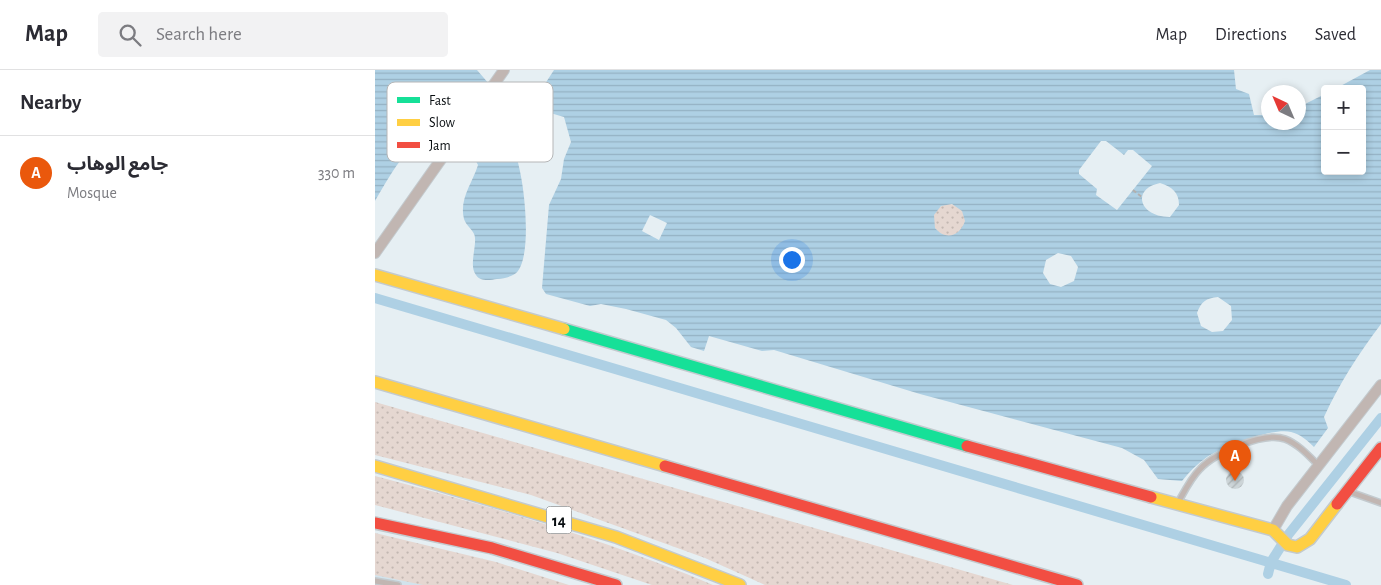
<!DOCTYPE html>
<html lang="en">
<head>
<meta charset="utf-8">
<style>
	body { margin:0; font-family:"Alegreya Sans","Noto Sans Arabic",sans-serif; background:#f2f2f3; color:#2b2b33 }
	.controls { position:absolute; right:15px; top:15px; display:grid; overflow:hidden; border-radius:5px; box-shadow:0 2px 8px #0003 }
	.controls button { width:45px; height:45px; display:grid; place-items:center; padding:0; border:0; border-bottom:1px solid #e1e1e2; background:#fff; color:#2b2b33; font:25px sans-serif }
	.compass { position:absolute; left:886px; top:15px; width:45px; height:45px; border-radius:50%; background:#fff; box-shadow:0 2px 8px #0003; rotate:316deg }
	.you { position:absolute; left:416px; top:189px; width:18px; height:18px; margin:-12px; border:4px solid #fff; border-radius:50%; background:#1a73e8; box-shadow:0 0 0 8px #1a73e833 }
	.badge { display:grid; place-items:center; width:32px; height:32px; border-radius:50%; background:#ea580c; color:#fff; font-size:16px; font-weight:700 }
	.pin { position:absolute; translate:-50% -41px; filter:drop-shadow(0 1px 2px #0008) }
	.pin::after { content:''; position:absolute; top:26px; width:18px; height:15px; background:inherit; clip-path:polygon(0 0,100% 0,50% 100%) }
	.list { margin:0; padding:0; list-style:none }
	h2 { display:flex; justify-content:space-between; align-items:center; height:65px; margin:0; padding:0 20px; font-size:21px }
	h2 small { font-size:16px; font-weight:400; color:#7c7c81 }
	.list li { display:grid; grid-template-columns:32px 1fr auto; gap:15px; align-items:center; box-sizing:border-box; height:75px; padding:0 20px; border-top:1px solid #e1e1e2 }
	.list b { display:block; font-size:19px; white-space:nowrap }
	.list p { margin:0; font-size:16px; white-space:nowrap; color:#7c7c81 }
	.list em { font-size:16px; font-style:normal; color:#7c7c81 }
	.icon { flex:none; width:28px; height:28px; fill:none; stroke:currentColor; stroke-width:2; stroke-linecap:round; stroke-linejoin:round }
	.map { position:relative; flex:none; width:1006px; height:515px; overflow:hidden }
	header { display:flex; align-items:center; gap:30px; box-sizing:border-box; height:70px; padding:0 25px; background:#fff; border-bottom:1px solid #e1e1e2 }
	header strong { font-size:24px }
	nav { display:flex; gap:28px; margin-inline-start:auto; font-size:18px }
	.search { width:350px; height:45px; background:#f2f2f3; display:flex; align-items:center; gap:12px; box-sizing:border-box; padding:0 18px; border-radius:5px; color:#7c7c81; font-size:19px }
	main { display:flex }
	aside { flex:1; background:#fff }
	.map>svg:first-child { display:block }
	.built { fill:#d2e3ec }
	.grass { fill:url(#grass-dots) }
	.water { fill:url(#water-rules); fill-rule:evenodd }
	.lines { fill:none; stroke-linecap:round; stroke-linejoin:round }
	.stream { stroke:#aed0e4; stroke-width:3 }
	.canal { stroke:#aed0e4; stroke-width:10 }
	.building { fill:url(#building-hatch) }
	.lane-casing { stroke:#c3cace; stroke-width:8 }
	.street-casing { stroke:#c3cace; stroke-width:12 }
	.fast-casing { stroke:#c3cace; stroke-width:14 }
	.slow-casing { stroke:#c3cace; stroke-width:14 }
	.jam-casing { stroke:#c3cace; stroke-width:14 }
	.path { stroke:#b2afad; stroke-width:2; stroke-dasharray:4 2.5; stroke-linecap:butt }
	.lane { stroke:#c1b6b2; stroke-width:5 }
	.street { stroke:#c1b6b2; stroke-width:10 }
	.fast { stroke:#16e098; stroke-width:11 }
	.slow { stroke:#ffcf43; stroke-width:11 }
	.jam { stroke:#f24e42; stroke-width:11 }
	.labels { text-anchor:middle; stroke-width:5; stroke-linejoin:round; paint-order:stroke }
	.shield { fill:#fff; stroke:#525658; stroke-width:1 }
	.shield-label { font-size:16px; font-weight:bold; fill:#080d10 }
	.key { fill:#fff; stroke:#b5b6b7; stroke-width:1 }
	.key-label { font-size:14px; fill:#080d10 }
</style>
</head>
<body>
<header>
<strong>Map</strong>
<div class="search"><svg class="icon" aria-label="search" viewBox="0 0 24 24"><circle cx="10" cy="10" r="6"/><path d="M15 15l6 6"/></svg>Search here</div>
<nav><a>Map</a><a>Directions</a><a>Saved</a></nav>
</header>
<main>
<aside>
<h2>Nearby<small></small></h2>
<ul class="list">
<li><span class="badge">A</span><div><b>جامع الوهاب</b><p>Mosque</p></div><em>330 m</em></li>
</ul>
</aside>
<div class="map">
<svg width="1006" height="515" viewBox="0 0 1006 515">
	<defs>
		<pattern id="grass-dots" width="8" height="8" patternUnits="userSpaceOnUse" patternTransform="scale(1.25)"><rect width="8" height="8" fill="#e5d7d1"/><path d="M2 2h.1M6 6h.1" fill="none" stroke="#c3b7b2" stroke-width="1.8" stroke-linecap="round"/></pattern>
		<pattern id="water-rules" width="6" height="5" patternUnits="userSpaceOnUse" patternTransform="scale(1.25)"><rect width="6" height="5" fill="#aed0e4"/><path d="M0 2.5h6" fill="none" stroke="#94b1c3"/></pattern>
		<pattern id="building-hatch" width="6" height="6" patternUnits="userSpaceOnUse" patternTransform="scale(1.25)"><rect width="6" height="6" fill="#cdd5d8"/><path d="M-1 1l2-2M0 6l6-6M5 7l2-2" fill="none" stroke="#afb6b8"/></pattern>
	</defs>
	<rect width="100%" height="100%" fill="#e6eff3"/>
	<path class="built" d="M0 501 68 515H0Z"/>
	<path class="grass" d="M558 150a16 16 0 1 1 32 0a16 16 0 1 1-32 0Z
		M0 332 638 515H390L330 488 156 425 0 385Z
		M0 406C115 436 229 469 338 515H277L182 483 0 435Z
		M0 463 121 492 194 515H48L0 505Z"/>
	<path class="water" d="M0 0H102L127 29C126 39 119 45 119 55 124 63 134 70 138 78 149 100 158 181 143 201 138 207 130 208 122 209 116 210 105 212 101 205 94 196 101 179 100 168 100 161 91 156 89 149 84 129 97 114 103 95L94 78C85 73 72 66 62 66 35 65 12 111 0 131Z
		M179 0H859L861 19 874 24 879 45H893L894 52H924V41L930 34 950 24V101H987V19H960L995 0H1006V254C984 283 964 314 949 347L953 358 939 377C932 370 925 364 916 362 898 357 848 377 832 387 822 394 814 402 807 411L783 409 769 390 747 378 545 324 399 280 387 281 334 266 329 281 316 277 301 258 291 250 251 239 226 234 215 236 171 224 167 218 174 135 186 109 189 89 196 72 189 47 165 40 166 20ZM726 71H731L749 85 753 80H758L777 96 742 140 721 125 722 119 704 104V100ZM785 113C797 117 804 122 804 135L795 147C764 147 756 119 785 113ZM577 134 587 141 590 151C585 166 571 171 560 158L559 145 566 136ZM275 145 292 153 284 170 267 161ZM683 183 696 186 703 197 699 211 686 217 675 214 668 203 671 190ZM843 227 856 236 857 250 848 261 837 262 826 256 822 243C826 232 831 228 843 227Z"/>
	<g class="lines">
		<path class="stream" d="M124 40C138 47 152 53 165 40"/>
		<path class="canal" d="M0 228 971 515
			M893 504 896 492 913 465 1006 348"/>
	</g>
	<path class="building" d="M851 410a9 9 0 1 1 18 0a9 9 0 1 1-18 0Z"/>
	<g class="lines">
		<g class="lane-casing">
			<path id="lane" d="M975 422 1006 433
				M804 431C810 420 816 408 825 399 840 383 889 361 910 369 923 374 933 385 943 395
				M0 511 23 515"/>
		</g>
		<g class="street-casing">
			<path id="street" d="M0 183 129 0
				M898 460 912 436 1006 315"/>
		</g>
		<g class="fast-casing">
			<path id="fast" d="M189 259 592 376"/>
		</g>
		<g class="slow-casing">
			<path id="slow" d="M0 205 189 259
				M0 312 290 396
				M0 396 241 467 365 515
				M776 427 898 460 913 475 922 477 935 469 962 434"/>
		</g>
		<g class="jam-casing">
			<path id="jam" d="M592 376 776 427
				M290 396 702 515
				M962 434 1006 378
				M0 453 117 478 241 515"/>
		</g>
		<path class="path" d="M758 120 768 128"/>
		<use href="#lane" class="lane"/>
		<use href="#street" class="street"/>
		<use href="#fast" class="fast"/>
		<use href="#slow" class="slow"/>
		<use href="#jam" class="jam"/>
	</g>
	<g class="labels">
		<rect class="shield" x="171.5" y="436.5" width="25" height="27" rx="4"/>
		<g class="shield-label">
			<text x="184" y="456">14</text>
		</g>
	</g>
	<rect x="12" y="12" width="166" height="80" rx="8" class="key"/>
	<rect x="22" y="27" width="23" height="6" fill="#16e098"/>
	<rect x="22" y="49" width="23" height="7" fill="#ffcf43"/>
	<rect x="22" y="72" width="23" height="6" fill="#f24e42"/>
	<g class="key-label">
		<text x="54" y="35">Fast</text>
		<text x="54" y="57">Slow</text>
		<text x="54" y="80">Jam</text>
	</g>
</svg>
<div class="controls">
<button>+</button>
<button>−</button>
</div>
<svg class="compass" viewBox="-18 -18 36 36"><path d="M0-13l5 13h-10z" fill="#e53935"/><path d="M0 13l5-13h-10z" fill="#7c7c81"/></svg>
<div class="you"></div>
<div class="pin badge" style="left:860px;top:411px">A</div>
</div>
</main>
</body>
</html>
